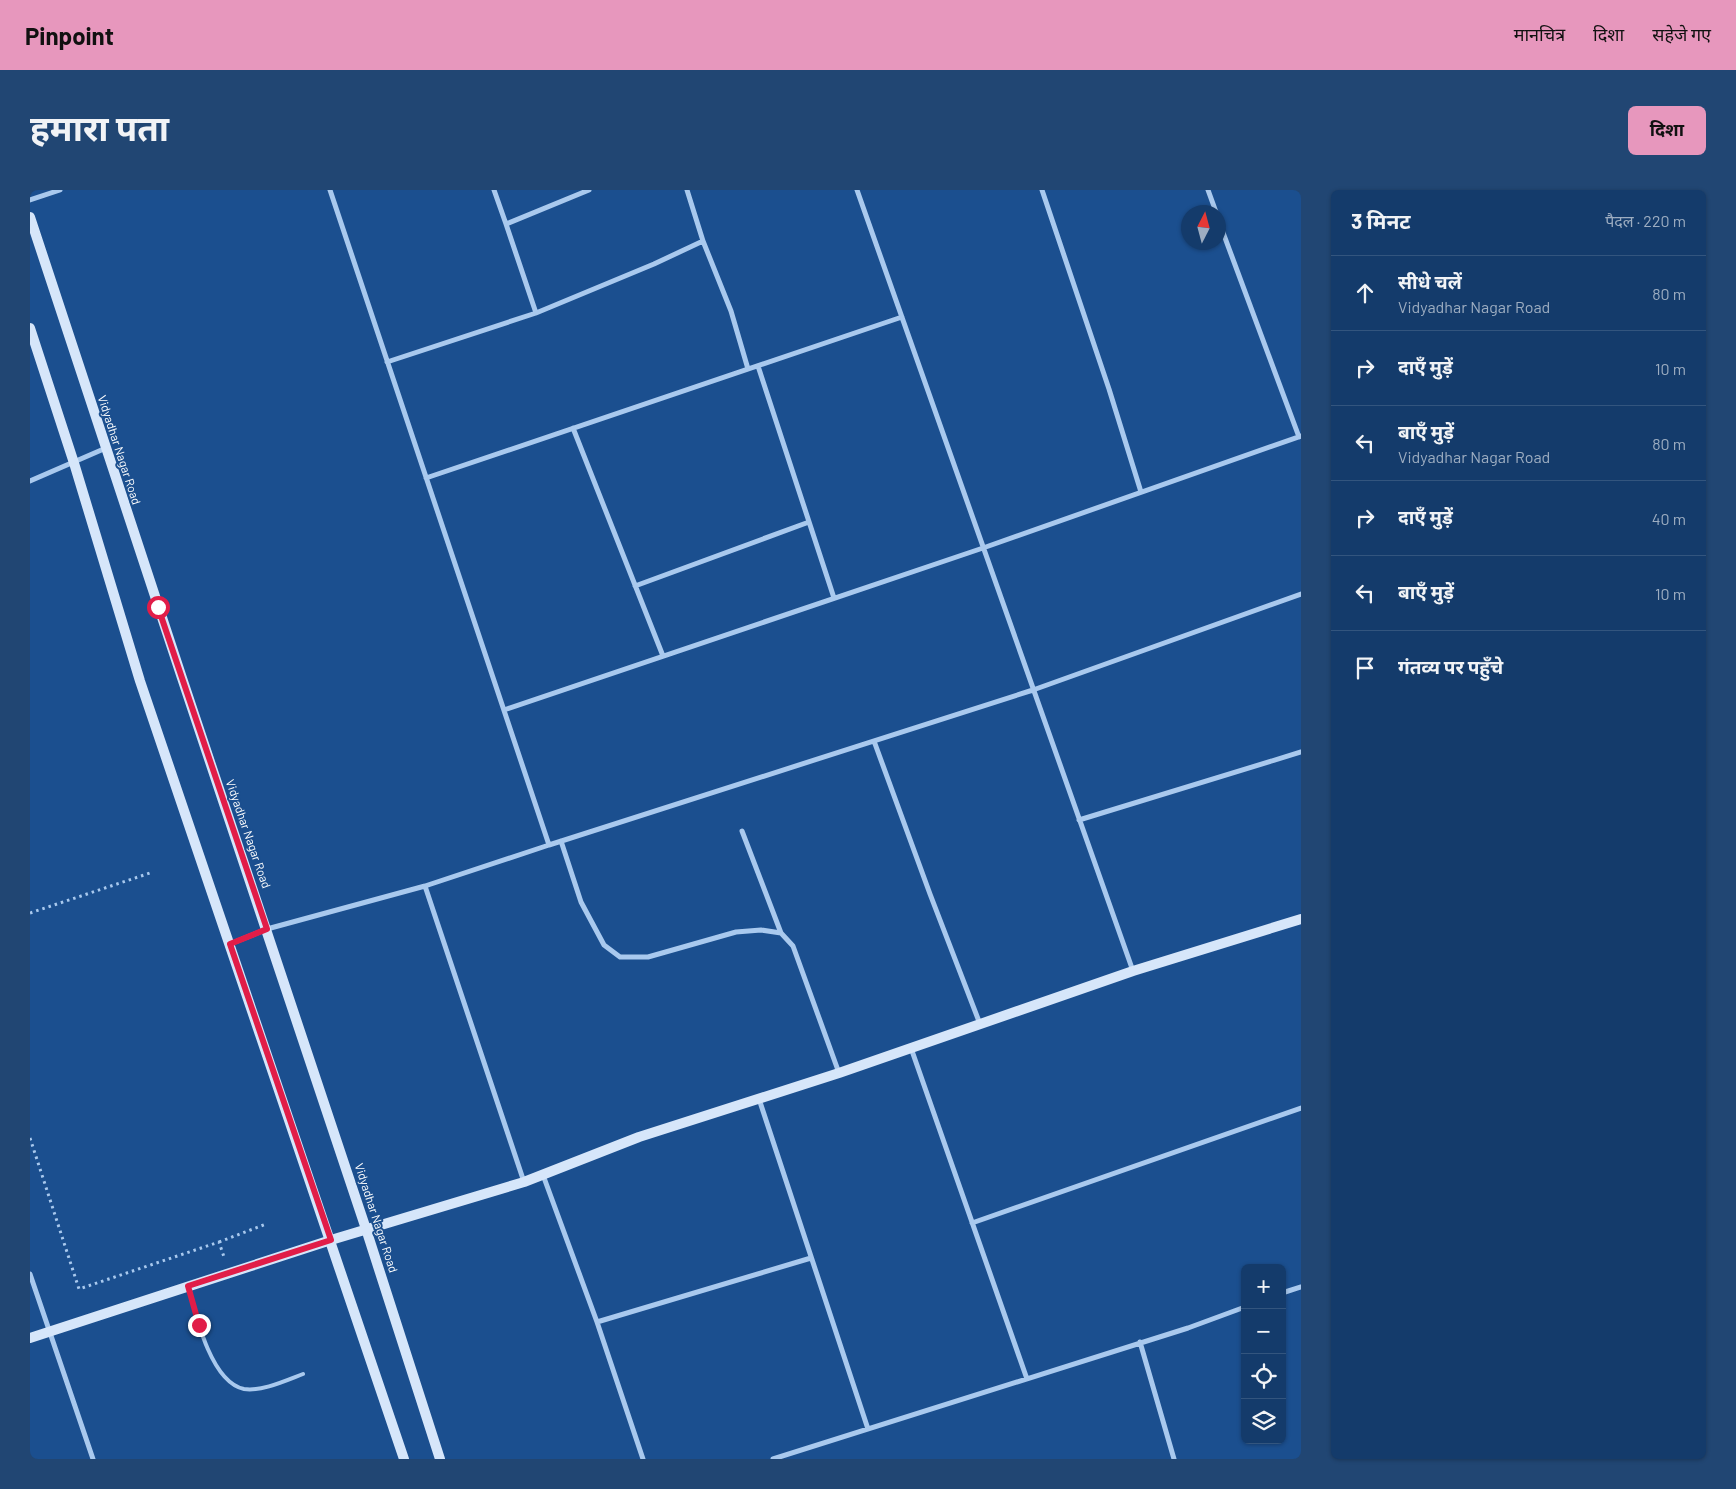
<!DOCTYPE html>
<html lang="hi">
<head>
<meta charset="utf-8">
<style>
	body { margin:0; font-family:Barlow,"Noto Sans Devanagari",sans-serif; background:#214673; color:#f1f3f6 }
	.controls { position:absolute; right:15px; bottom:15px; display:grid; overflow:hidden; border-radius:8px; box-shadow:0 1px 4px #0004 }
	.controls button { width:45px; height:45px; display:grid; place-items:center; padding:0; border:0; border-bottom:1px solid #33557e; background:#143b6b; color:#f1f3f6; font:25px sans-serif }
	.compass { position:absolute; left:1151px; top:15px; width:45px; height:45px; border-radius:50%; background:#143b6b; box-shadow:0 1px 4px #0004; rotate:6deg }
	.stop { position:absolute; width:15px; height:15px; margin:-11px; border:4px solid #e11d48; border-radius:50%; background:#fff }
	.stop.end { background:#e11d48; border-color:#fff; box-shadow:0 1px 5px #0008 }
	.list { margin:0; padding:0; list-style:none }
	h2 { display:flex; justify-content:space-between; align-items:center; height:65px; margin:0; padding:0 20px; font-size:21px }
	h2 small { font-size:16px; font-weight:400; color:#9dadc1 }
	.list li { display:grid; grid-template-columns:32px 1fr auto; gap:15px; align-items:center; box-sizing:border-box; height:75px; padding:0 20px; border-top:1px solid #33557e }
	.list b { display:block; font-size:19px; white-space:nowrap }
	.list p { margin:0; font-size:16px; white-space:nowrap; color:#9dadc1 }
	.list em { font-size:16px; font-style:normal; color:#9dadc1 }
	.icon { flex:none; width:28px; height:28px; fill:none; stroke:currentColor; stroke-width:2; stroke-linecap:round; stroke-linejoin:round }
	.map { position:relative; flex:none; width:1271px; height:1269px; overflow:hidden; border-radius:8px }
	header { display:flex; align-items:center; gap:30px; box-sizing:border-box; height:70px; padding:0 25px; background:#e797bd; color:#111 }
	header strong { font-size:24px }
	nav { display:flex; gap:28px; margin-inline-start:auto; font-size:18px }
	.intro { display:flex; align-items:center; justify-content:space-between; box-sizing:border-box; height:120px; padding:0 30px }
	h1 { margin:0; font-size:35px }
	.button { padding:12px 22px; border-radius:8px; background:#e797bd; color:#111; font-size:18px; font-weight:700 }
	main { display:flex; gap:30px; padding:0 30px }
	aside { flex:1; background:#143b6b; border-radius:8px; box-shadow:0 1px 4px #0004 }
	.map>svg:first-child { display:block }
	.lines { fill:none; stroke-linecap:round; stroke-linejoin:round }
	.path { stroke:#a9c9ee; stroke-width:3; stroke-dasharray:2.5 4; stroke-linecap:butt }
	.lane { stroke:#a9c9ee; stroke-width:4 }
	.street { stroke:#a9c9ee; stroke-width:5 }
	.secondary { stroke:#d6e6fa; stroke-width:10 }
	.route { stroke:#e11d48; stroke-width:6 }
	.labels { text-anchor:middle; stroke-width:4; stroke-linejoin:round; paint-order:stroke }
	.street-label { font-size:12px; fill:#fff; stroke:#1b4f8f }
</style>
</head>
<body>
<header>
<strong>Pinpoint</strong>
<nav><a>मानचित्र</a><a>दिशा</a><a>सहेजे गए</a></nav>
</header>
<div class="intro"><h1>हमारा पता</h1><a class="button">दिशा</a></div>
<main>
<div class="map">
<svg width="1271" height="1269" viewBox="0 0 1271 1269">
	<rect width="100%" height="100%" fill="#1b4f8f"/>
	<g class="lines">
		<path class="path" d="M0 723 123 682
			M0 948 49 1099 189 1052 194 1067
			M189 1052 236 1034"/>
		<path class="lane" d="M159 1098C166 1126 181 1192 214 1199 231 1202 257 1190 273 1184"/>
		<path class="street" d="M464 0 476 34
			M827 0 1103 781
			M1012 0 1079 199 1111 302
			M1178 0 1186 22
			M0 10 30 0
			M1188 29 1269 247
			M673 51 701 121 718 179
			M506 123 476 34 559 0
			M357 172 506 123 624 74 673 51 657 0
			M728 176 804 408
			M543 238 633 466
			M396 288 872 127
			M0 291 76 258
			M605 396 779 332
			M474 520 953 358 1271 246
			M844 551 900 704 950 834
			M1049 630 1271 562
			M712 641 751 743
			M531 651 551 712 574 755 590 767H618L706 742 731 740 751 743 763 756 809 883
			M519 655 1003 500 1271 404
			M395 696 494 992
			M200 754 237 739 395 696 519 655 300 0
			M881 858 997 1189
			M729 909 838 1239
			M513 985 567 1132 613 1269
			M942 1033 1271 918
			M0 1084 63 1269
			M1252 1103 1271 1097
			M567 1132 781 1068
			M1110 1152 1144 1269
			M743 1269 1158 1138 1215 1117"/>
		<path class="secondary" d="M0 27 152 488 336 1039 410 1269
			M0 138 44 273 110 491 374 1269
			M0 1148 301 1050 494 992 609 947 809 883 1103 781 1271 729"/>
	</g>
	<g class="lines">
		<path class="route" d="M128 417 237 739 200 754 301 1050 158 1096 169 1135"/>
	</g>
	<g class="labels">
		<g class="street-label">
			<text transform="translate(89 260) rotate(72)" y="4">Vidyadhar Nagar Road</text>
			<text transform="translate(218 644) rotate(71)" y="4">Vidyadhar Nagar Road</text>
			<text transform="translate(346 1028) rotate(72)" y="4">Vidyadhar Nagar Road</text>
		</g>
	</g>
</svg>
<div class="controls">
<button>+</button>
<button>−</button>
<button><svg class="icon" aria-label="locate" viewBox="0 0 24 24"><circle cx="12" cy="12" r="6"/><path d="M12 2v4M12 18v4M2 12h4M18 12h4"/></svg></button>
<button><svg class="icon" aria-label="layers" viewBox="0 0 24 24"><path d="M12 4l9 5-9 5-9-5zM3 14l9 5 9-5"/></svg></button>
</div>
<svg class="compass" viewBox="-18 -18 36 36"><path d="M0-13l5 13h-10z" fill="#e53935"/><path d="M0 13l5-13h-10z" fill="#9dadc1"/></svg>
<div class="stop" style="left:128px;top:417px"></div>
<div class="stop end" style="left:169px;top:1135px"></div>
</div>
<aside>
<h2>3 मिनट<small>पैदल · 220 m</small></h2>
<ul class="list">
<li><svg class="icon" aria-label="ahead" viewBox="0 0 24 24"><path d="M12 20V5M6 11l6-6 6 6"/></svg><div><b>सीधे चलें</b><p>Vidyadhar Nagar Road</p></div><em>80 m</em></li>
<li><svg class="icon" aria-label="right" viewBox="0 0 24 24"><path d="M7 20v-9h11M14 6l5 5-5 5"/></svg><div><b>दाएँ मुड़ें</b></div><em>10 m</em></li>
<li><svg class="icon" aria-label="left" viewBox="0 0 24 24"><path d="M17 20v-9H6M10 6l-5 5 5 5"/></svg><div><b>बाएँ मुड़ें</b><p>Vidyadhar Nagar Road</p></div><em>80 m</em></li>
<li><svg class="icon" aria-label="right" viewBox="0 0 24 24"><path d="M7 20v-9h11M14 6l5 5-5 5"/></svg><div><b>दाएँ मुड़ें</b></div><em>40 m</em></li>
<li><svg class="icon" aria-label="left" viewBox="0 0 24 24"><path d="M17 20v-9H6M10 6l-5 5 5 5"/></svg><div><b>बाएँ मुड़ें</b></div><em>10 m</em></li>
<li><svg class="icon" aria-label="arrive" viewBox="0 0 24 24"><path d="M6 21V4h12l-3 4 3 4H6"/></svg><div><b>गंतव्य पर पहुँचे</b></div></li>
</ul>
</aside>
</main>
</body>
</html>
